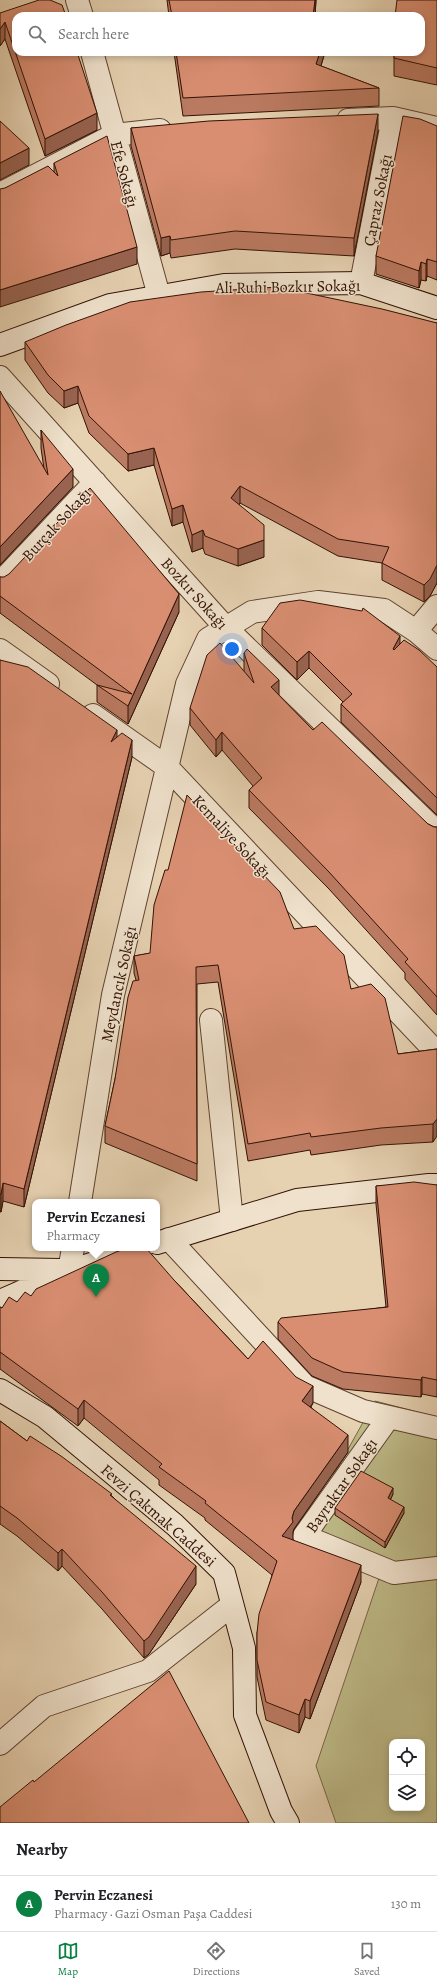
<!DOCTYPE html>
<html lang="en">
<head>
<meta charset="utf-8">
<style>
	body { margin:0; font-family:Alegreya,serif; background:#f6f6f6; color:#202124 }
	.controls { position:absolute; right:12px; bottom:12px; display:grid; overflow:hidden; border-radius:8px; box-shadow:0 2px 6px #0003 }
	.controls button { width:36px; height:36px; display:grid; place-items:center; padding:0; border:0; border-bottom:1px solid #e0e0e0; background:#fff; color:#202124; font:20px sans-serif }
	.you { position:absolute; left:232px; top:649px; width:14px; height:14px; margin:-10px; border:3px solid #fff; border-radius:50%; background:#1a73e8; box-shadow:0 0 0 6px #1a73e833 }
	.badge { display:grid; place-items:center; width:26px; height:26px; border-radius:50%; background:#0b8043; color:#fff; font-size:13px; font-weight:700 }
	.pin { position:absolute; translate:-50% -33px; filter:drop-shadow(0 1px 2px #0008) }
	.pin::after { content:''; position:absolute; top:21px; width:14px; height:12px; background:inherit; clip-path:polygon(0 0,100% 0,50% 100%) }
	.popup { position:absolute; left:32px; top:1199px; width:128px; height:52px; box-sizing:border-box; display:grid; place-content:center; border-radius:8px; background:#fff; filter:drop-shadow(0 1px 3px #0005); font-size:13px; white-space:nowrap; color:#757577 }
	.popup b { font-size:15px; color:#202124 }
	.popup::after { content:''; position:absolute; left:50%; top:100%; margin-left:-8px; border:8px solid transparent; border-top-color:#fff }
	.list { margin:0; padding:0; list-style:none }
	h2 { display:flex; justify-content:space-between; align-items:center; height:52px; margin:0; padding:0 16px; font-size:17px }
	h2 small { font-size:13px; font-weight:400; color:#757577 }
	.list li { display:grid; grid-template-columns:26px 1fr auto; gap:12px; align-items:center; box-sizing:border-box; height:56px; padding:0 16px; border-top:1px solid #e0e0e0 }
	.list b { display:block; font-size:15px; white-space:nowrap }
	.list p { margin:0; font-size:13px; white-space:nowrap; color:#757577 }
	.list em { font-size:13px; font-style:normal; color:#757577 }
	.icon { flex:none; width:22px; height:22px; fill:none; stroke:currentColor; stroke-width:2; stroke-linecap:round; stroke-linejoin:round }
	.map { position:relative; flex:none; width:437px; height:1823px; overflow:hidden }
	.search { position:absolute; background:#fff; box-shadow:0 2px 6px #0003; left:12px; right:12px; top:12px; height:44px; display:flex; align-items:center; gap:10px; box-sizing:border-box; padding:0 14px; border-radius:12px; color:#757577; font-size:15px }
	.sheet { height:108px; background:#fff }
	nav { display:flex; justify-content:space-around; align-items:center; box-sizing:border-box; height:56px; border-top:1px solid #e0e0e0; background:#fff; font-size:11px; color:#757577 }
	nav a { display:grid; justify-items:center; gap:2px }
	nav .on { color:#0b8043 }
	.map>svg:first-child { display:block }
	.green { fill:#bdb987; stroke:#786646; fill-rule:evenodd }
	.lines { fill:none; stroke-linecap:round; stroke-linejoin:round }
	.street-casing { stroke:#5f422f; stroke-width:24 }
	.secondary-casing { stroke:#321204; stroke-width:24 }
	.street { stroke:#efe1cc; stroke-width:22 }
	.secondary { stroke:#efe1cc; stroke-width:22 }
	.wall { fill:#bb7a62; stroke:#321204 }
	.shaded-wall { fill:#986350; stroke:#321204 }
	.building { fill:#d98e72; stroke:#321204 }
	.labels { text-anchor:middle; stroke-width:3; stroke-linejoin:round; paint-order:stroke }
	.street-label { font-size:16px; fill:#321204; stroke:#efe1cc }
</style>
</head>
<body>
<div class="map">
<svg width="437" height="1823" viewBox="0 0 437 1823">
	<rect width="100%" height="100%" fill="#e6d1b1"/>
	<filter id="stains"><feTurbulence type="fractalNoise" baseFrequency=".005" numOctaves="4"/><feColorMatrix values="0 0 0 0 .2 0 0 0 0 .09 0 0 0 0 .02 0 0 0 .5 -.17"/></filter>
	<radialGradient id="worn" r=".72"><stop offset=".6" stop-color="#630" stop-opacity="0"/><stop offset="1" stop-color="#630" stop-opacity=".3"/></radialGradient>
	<path class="green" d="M375 1401 437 1417V1823H336L316 1766 380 1575 300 1535ZM392 1742H422V1808H392Z"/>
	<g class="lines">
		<g class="street-casing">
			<path id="street" d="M77 0 82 16
				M92 52 159 296
				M348 120 393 118 437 128
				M0 194 114 135 160 130
				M361 283 393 118
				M0 377 226 628 437 832
				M0 583 95 482
				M416 631 437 606
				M0 650 48 684
				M93 715 167 767 437 1053
				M211 1020 232 1220
				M80 1202 113 995 187 684 208 639 252 612 318 602 384 610 416 631 437 649
				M169 1239 305 1386 363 1411 437 1428
				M69 1271 73 1248
				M389 1417 304 1536 394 1573 437 1568
				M0 1744 44 1706 148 1671 232 1605"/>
		</g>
		<g class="secondary-casing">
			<path id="secondary" d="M0 345 110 305 224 285 361 283 437 308
				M157 1243 297 1200 429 1185H437
				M0 1269 62 1270
				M0 1301 69 1271 142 1248
				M0 1390 45 1417 175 1525 224 1573 244 1648 245 1715 281 1811 288 1823"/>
		</g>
		<use href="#street" class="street"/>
		<use href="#secondary" class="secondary"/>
	</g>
	<path class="wall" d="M167 0H316L315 16H169Z
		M437 0V85L394 76V52H421Z
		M0 13 97 130 45 156 5 39 0 46Z
		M174 52H325L321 66 379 88V106L183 116Z
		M437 126V280L427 276 426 281 421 280 419 288 376 274V256Z
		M131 128 378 131 354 256 235 249 171 258 170 253 161 256 131 146Z
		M54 163 137 264 5 188 54 172Z
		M437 323V583L430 596 424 602 382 580V563L338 556 240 503 239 505 264 557 238 566 205 554 203 548 192 552 183 522 172 526 154 465 128 471 89 433 78 403 64 408 48 393 25 360V342Z
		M41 430 73 487 0 565 44 469 41 448Z
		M0 577 179 612 128 724 97 702V685L0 613Z
		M262 628 400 644 437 667V815L341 722V704L343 702 309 668 297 680 262 645Z
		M244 653 279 696 313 730 428 824 434 827H437V1015L405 979V973L329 889 249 808V790L253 786 222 750 216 757 190 725V708L244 672Z
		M0 660 117 737 132 757 24 1207 3 1201 1 1212H0Z
		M294 929 351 989 398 1054 437 1049 433 1142 381 1145 311 1155 310 1150 248 1161 218 982 197 984V1181L105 1143V1126L136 980 134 973V956Z
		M437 1185V1397L422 1394 421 1397 343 1389 312 1376 278 1339V1322L386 1307 376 1204V1186Z
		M174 1280 248 1359 313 1403 311 1407 348 1452 294 1529 293 1532 292 1540 361 1582 310 1719 305 1717 299 1733 266 1720 257 1677V1633L272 1575 205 1520V1518L159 1485V1480L84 1418 78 1426 0 1369V1307L2 1308 17 1302 31 1296Z
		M0 1421 27 1441 112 1496 196 1584 149 1654 144 1658 102 1609 62 1566 58 1571 17 1536 0 1524Z
		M393 1494 390 1500 404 1513 385 1548 335 1515V1508Z"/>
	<path class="shaded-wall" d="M315 0H316L315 16H313Z
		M5 22V39L0 46V29Z
		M320 52H325L316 82V64Z
		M97 113V130L45 156V139Z
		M378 114V131L354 256V238Z
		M29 148V165L0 180V163Z
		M170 236V253L161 256V238Z
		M137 247V264L0 307V290Z
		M427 259V276L426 281V264Z
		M421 262V280L419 288V271Z
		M78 386V403L64 408V391Z
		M154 448V465L128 471V454Z
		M73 469V487L0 565V547Z
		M240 486V503L231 516V498Z
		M183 505V522L172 526V509Z
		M203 530V548L192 552V535Z
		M264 540V557L238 566V549Z
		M437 565V583L430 596 424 602V585Z
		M179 594V612L128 724V706Z
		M400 636V653L393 649Z
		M309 651V668L297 680V662Z
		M279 680V697L271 687Z
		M117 730V747L111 742Z
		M222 732V750L216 757V740Z
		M132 740V757L24 1207V1189Z
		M437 1119V1136L433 1142V1124Z
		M3 1183V1201L1 1212V1194Z
		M422 1377V1394L421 1397V1380Z
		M313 1386V1403L302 1418V1401Z
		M84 1400V1418L78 1426V1409Z
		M348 1435V1452L294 1529 293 1532V1540L282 1554V1536L292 1518 294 1511Z
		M393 1488V1494L388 1505V1498Z
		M404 1507V1513L385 1548V1542Z
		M62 1549V1566L58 1571V1553Z
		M361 1565V1582L310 1719V1701Z
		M196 1566V1584L149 1654 144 1658V1641Z
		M305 1699V1717L299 1733V1715Z"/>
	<path class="building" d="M39 0H50L62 5 66 16H16V52H77L97 113 45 139 5 22 0 29V13Z
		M169 0H315L313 16H172Z
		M397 0H437V68L394 58V52H421V16H395Z
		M176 52H320L316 64 379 88 183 98Z
		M378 114 354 238 235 231 171 240 170 236 161 238 131 128 209 121Z
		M403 116 420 119 437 126V262L427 259 426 264 421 262 419 271 376 256Z
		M0 121 29 148 0 163Z
		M107 136 137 247 0 290V189L5 188 48 166 58 176 54 163Z
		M278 287 382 309 437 323V565L430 579 424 585 382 563 389 547 338 539 240 486 231 498 264 525V540L238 549 205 536 203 530 192 535 183 505 172 509 154 448 128 454 89 416 78 386 64 391 48 375 25 342 66 325 130 302 201 292Z
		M0 391 48 475 41 430 73 469 0 547Z
		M90 488 179 594 128 706 97 685 132 694 0 596V577H4L9 574Z
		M300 600 362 611 363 608 400 636 393 649 394 650 404 640 419 650 437 667V798L341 704 352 694 309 651 297 662 262 628 280 603Z
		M220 643 254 683 244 653 247 649 279 680 271 687 313 730 322 722 428 824 434 827H437V997L405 962 408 959 329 872 249 790 262 778 222 732 216 740 190 708 207 655Z
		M0 660 28 667 117 730 111 742 122 733 132 740 24 1189 3 1183 1 1194H0Z
		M187 795 280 892 294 929 316 926 344 955 351 989 371 984 385 998 398 1054 437 1049V1119L433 1124 381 1128 311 1137 310 1133 248 1144 218 965 196 967 197 1164 105 1126 115 1079 128 997 133 981 139 980 134 956 150 953 154 905 165 870H168Z
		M414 1182 437 1185V1380L422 1377 421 1380 343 1372 312 1358 278 1322 281 1318 388 1307 376 1186Z
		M127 1248H146L174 1280 248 1359 263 1341 296 1377 313 1386 302 1401 348 1435 294 1511 292 1518 293 1522 282 1536 361 1565 310 1701 305 1699 299 1715 266 1702 257 1660V1633L259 1614 277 1561 205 1503 206 1501 159 1467 162 1464 84 1400 78 1409 0 1352V1307L2 1308 9 1297 17 1302 25 1292 31 1296 36 1289 116 1252Z
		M0 1421 27 1441 30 1436 61 1456 112 1494 110 1495 196 1566 149 1637 144 1641 102 1592 62 1549 58 1553 17 1518 0 1506Z
		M361 1471 393 1488 388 1498 404 1507 385 1542 335 1508Z
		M169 1671 249 1823H0V1807L33 1780 34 1782Z"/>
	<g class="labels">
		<g class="street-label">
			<text transform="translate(125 174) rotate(75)" y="6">Efe Sokağı</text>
			<text transform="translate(377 200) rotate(-79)" y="6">Çapraz Sokağı</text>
			<text transform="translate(288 286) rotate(-1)" y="6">Ali Ruhi Bozkır Sokağı</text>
			<text transform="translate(56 524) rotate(-47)" y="6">Burçak Sokağı</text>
			<text transform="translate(195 593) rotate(48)" y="6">Bozkır Sokağı</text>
			<text transform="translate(232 836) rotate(47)" y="6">Kemaliye Sokağı</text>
			<text transform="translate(118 984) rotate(-78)" y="6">Meydancık Sokağı</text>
			<text transform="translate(341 1485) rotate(-55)" y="6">Bayraktar Sokağı</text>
			<text transform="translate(159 1515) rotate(41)" y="6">Fevzi Çakmak Caddesi</text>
		</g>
	</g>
	<rect width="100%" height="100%" filter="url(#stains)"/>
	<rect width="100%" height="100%" fill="url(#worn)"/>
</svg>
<div class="controls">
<button><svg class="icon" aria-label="locate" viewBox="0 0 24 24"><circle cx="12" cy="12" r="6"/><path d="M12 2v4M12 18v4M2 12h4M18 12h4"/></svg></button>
<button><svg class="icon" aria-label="layers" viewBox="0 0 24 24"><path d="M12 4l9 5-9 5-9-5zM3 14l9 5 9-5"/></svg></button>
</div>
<div class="you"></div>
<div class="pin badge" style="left:96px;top:1297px">A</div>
<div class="popup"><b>Pervin Eczanesi</b>Pharmacy</div>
<div class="search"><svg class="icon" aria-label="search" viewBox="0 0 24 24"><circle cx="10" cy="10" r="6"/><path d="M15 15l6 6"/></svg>Search here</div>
</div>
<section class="sheet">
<h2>Nearby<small></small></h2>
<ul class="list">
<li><span class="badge">A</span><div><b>Pervin Eczanesi</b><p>Pharmacy · Gazi Osman Paşa Caddesi</p></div><em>130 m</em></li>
</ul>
</section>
<nav>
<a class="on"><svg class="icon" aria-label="map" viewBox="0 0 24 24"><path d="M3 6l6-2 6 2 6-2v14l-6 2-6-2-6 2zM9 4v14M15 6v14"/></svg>Map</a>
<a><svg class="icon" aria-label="directions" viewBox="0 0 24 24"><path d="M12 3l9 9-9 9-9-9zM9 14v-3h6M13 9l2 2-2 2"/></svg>Directions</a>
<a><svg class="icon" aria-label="saved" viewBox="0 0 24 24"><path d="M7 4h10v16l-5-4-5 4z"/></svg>Saved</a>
</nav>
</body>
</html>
